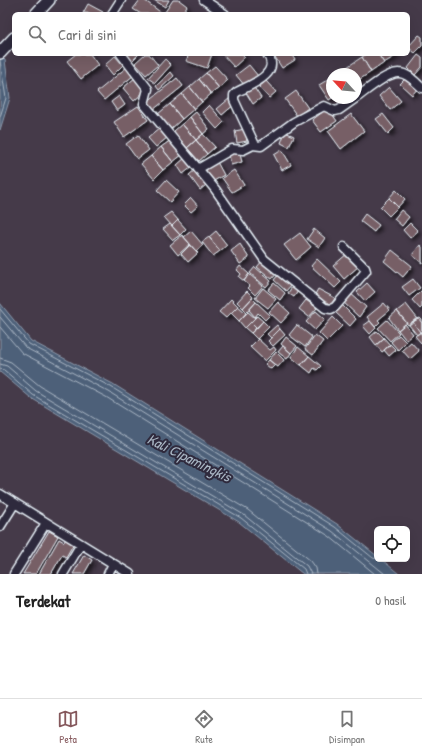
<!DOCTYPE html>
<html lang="id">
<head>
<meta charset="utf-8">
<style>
	body { margin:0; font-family:"Patrick Hand",sans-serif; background:#f2f2f2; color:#222 }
	.controls { position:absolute; right:12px; bottom:12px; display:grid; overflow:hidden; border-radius:6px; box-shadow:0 4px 16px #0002 }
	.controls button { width:36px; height:36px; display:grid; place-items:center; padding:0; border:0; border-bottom:1px solid #e0e0e0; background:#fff; color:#222; font:20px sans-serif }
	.compass { position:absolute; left:326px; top:68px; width:36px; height:36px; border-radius:50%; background:#fff; box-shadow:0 4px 16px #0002; rotate:296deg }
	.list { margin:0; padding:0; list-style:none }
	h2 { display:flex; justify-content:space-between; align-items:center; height:52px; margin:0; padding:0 16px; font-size:17px }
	h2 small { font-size:13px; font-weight:400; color:#767676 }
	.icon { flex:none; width:22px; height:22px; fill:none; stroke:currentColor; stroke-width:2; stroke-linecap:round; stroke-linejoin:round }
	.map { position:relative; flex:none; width:422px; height:574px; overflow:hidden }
	.search { position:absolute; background:#fff; box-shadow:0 4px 16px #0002; left:12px; right:12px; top:12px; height:44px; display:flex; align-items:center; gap:10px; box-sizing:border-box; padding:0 14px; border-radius:6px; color:#767676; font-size:15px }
	.sheet { height:124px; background:#fff }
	nav { display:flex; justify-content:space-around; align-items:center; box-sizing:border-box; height:56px; border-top:1px solid #e0e0e0; background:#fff; font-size:11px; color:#767676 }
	nav a { display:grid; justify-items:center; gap:2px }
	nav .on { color:#85585c }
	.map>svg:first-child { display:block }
	.water { fill:#4e6079; stroke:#8c9aac }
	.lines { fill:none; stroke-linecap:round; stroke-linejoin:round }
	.shore { stroke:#aab7c5; stroke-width:1 }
	.building { fill:#775f66; stroke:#e8f1f8; filter:url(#shadow) }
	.street-casing { stroke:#e8f1f8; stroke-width:11 }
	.secondary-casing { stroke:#e8f1f8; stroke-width:14 }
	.street { stroke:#2f2a3d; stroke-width:8 }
	.secondary { stroke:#2f2a3d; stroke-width:11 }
	.labels { text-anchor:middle; stroke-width:4; stroke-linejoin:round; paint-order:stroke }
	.water-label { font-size:15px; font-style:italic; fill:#aab7c5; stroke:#2f2a3d }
</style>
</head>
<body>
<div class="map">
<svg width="422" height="574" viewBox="0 0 422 574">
	<defs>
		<filter id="shadow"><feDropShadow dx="3" dy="3" stdDeviation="2" flood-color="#0009"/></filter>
	</defs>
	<rect width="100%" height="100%" fill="#453a49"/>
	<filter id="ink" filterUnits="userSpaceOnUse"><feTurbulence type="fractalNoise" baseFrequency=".025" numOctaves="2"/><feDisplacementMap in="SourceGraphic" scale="8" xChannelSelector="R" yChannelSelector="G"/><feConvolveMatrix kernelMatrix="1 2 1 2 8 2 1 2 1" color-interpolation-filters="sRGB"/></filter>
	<g filter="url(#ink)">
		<path class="water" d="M0 55 5 60 10 98 0 130Z
			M0 303 31 341 113 384 337 524 377 556V559H381L399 574H303L239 522 31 398 0 372Z"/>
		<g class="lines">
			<path class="shore" d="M0 61 6 98 0 117
				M0 309 29 344 111 387 335 527 373 558 377 559
				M0 317 26 348 109 392 332 531 385 574
				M0 327 22 353 106 397 329 536 375 574
				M0 358 11 362 40 386 248 510 311 561 316 568 317 574
				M0 364 7 366 36 391 244 515 307 566 311 574
				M0 369 4 370 33 395 241 518 304 569 306 574"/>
		</g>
		<path class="building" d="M140 0H144L163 14H141L133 9Z
			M154 0H169L165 7Z
			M173 0H179L187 6 181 14H168L165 12Z
			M88 4 103 12 102 14 83 13Z
			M419 35 422 37V46L415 53 408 47Z
			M76 54H90L98 65 81 79 67 61Z
			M126 54H139L132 61Z
			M145 54H149L158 65 146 75 135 63Z
			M189 54H212L207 68 186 61Z
			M222 54H242L245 57 234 67Z
			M279 54H291L295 60 282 68 275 57Z
			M367 54H378L384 63 371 72 362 57Z
			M378 54H397V55L384 63Z
			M418 55 422 58V67L415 75 408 68Z
			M115 56 123 65 113 75 105 65Z
			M362 57 371 72 357 81 356 74H352L347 67Z
			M165 59 171 65 155 83 148 78Z
			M249 65 258 76 245 86 236 75Z
			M215 66 228 80 219 88 206 73Z
			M127 67 134 75 104 100 97 92Z
			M347 67 352 74H336Z
			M171 72 174 76 159 90 156 86Z
			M206 73 219 88 211 94 199 79Z
			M136 77 147 89 134 101 123 88Z
			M332 77V98L329 100 319 85Z
			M407 77 419 87 412 95 400 84Z
			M177 78 183 86 153 110 147 102Z
			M199 79 211 94 202 102 190 87Z
			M266 81 276 92 269 98 259 87Z
			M253 86 261 98 253 104 245 91Z
			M190 87 202 102 194 109 182 94Z
			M389 87 401 101 390 110 379 96Z
			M296 91 308 108 297 116 285 99Z
			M182 94 194 109 182 119 170 104Z
			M119 96 125 105 117 111 111 102Z
			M230 98 235 104 222 115 217 109Z
			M170 104 182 119 171 129 158 114Z
			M209 105 224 122 217 129 202 112Z
			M138 106 148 120 124 137 114 122Z
			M328 108 337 121 321 132 312 120Z
			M196 112 209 129 203 134 190 117Z
			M351 114 364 131 341 149 328 131Z
			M383 114 394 128 388 134 376 119Z
			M190 117 203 134 196 140 182 124Z
			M182 124 196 140 187 148 174 131Z
			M160 128 168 137 156 147 148 138Z
			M245 129 247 141 237 143 235 131Z
			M285 132 294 136 289 147 281 143Z
			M203 134 215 147 207 154 196 140Z
			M138 135 149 150 137 159 126 144Z
			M171 140 183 154 173 162 161 147Z
			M196 140 207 154 199 161 187 148Z
			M161 147 173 162 163 170 151 156Z
			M282 150 291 165 282 170 274 155Z
			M239 151 242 162 231 165 229 154Z
			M151 156 163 170 154 179 141 164Z
			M186 157 193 166 183 174 177 165Z
			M217 162 224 175 212 182 205 169Z
			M195 170 206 185 200 190 189 175Z
			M234 170 244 185 232 192 222 178Z
			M166 180 179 192 170 202 157 190Z
			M396 190 405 199 398 207 389 198Z
			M191 198 198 206 191 212 184 205Z
			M389 198 398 207 389 216 380 207Z
			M401 210 409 217 402 226 394 219Z
			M171 212 178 220 172 226 164 217Z
			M365 214 379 225 374 232 360 221Z
			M178 220 186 229 180 235 172 226Z
			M410 223 418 231 410 238 403 230Z
			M170 224 180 235 173 240 163 229Z
			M314 229 325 238 319 247 307 239Z
			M191 231 203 245 196 251 184 237Z
			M216 231 227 245 220 251 209 237Z
			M300 233 311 247 296 260 284 245Z
			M182 235 190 244 178 255 170 245Z
			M209 237 220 251 213 256 202 242Z
			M240 244 249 258 240 264 231 251Z
			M190 245 198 253 188 262 181 254Z
			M420 245 422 247V263L412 255Z
			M392 250 412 266 403 277 384 261Z
			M348 253 359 266 344 279 333 266Z
			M317 259 341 282 335 288 311 266Z
			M263 260 278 272 272 279 257 267Z
			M240 266 249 274 244 281 239 277 241 274 237 270Z
			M255 267 271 281 266 287 250 273Z
			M249 274 263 286 255 295 248 288 250 286 244 281Z
			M279 274 291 285 286 291 274 280Z
			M413 279 420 288 409 296 402 287Z
			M274 283 285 293 280 300 268 290Z
			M367 283 375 292 365 301 357 292Z
			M292 287 298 291 294 297 288 293Z
			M263 288 276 299 268 308 255 298Z
			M318 289 335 298 331 305 326 302 324 305 313 298Z
			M422 290V307L420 309 412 300Z
			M247 291 253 297 243 308 237 302Z
			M350 293 366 307 359 317 342 301Z
			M252 298 256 302 247 312 243 308Z
			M231 299 238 306 226 318 219 312Z
			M306 300 317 308 309 317 299 309Z
			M256 302 270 315 265 320 258 313 255 317 249 310Z
			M278 302 290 313 281 323 269 312Z
			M384 303 390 310 378 320 380 322 375 327 367 317Z
			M406 304 417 318 408 325 397 311Z
			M342 305 356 319 350 326 335 312Z
			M238 306 246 313 239 321 231 313Z
			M316 311 325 319 315 330 306 322Z
			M397 311 407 323 398 330 389 318Z
			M248 312 255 318 245 328 239 321Z
			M257 316 263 321 257 328 251 322Z
			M333 317 342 326 327 341 319 333Z
			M418 318 422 323V331L417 335 409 325Z
			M420 318 422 320V335L413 322Z
			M387 320 399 333 390 341 378 328Z
			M263 321 269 327 257 339 251 333Z
			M370 321 376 328 370 334 363 326Z
			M251 322 257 328 251 333 245 328Z
			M405 324 413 334 406 340 398 330Z
			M277 325 280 329 271 338 267 334Z
			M297 325 312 337 305 347 289 335Z
			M280 329 285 335 273 346 268 341Z
			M377 331 384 338 376 345 370 337Z
			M422 331V342L421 343 415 336Z
			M315 335 323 341 313 355 305 349Z
			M399 335 406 342 398 350 391 342Z
			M286 337 297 346 291 353 281 344Z
			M384 338 390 345 382 352 376 345Z
			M258 339 270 350 274 347 276 350 265 361 250 347Z
			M411 342 419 351 410 359 402 350Z
			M390 344 396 350 389 356 384 350Z
			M283 346 291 353 287 359 278 352Z
			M298 347 309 356 301 365 291 357Z
			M276 352 284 360 278 367 269 360Z
			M309 356 321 366 317 370 314 368 311 373 301 365Z
			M269 360 275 365 271 369 265 364Z
			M49 531 58 536 36 574H23Z
			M66 538 74 543 66 557 62 555 51 574H39L59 539 64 542Z
			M84 555 92 560 84 574H73Z"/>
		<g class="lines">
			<g class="street-casing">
				<path id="street" d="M204 0 225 14
					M112 14 121 0
					M121 54 148 89 144 104 215 189 264 259 325 308 331 309 335 307 366 271 365 268 344 247
					M356 98C366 91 387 72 399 73 408 73 416 83 422 88
					M255 145 234 100V95L237 92C250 85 282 74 267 54
					M198 169 232 149 243 150 253 145 261 146 294 122 324 106 335 111 339 110 356 98
					M0 494 130 574
					M0 527 15 503
					M14 574 46 523
					M63 574 81 544
					M108 574 113 564"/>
			</g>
			<g class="secondary-casing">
				<path id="secondary" d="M36 14 49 0
					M0 53 14 38"/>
			</g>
			<use href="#street" class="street"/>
			<use href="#secondary" class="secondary"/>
		</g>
	</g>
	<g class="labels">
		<g class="water-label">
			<text transform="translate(189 458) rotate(26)" y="5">Kali Cipamingkis</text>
		</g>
	</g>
</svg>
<div class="controls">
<button><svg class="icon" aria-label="locate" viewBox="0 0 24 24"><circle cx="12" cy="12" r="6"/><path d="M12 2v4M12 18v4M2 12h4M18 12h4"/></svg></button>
</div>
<svg class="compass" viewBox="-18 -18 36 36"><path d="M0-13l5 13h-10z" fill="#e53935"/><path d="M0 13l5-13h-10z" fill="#767676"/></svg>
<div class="search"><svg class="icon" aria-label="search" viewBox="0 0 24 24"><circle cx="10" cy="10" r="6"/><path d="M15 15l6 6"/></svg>Cari di sini</div>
</div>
<section class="sheet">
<h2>Terdekat<small>0 hasil</small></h2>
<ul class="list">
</ul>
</section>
<nav>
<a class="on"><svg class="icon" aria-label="map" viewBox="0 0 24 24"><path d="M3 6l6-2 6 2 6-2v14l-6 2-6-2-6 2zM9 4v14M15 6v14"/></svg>Peta</a>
<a><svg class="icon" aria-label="directions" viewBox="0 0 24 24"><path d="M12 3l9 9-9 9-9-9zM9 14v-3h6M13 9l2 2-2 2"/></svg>Rute</a>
<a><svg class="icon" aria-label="saved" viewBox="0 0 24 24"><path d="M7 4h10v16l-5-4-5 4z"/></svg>Disimpan</a>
</nav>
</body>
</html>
